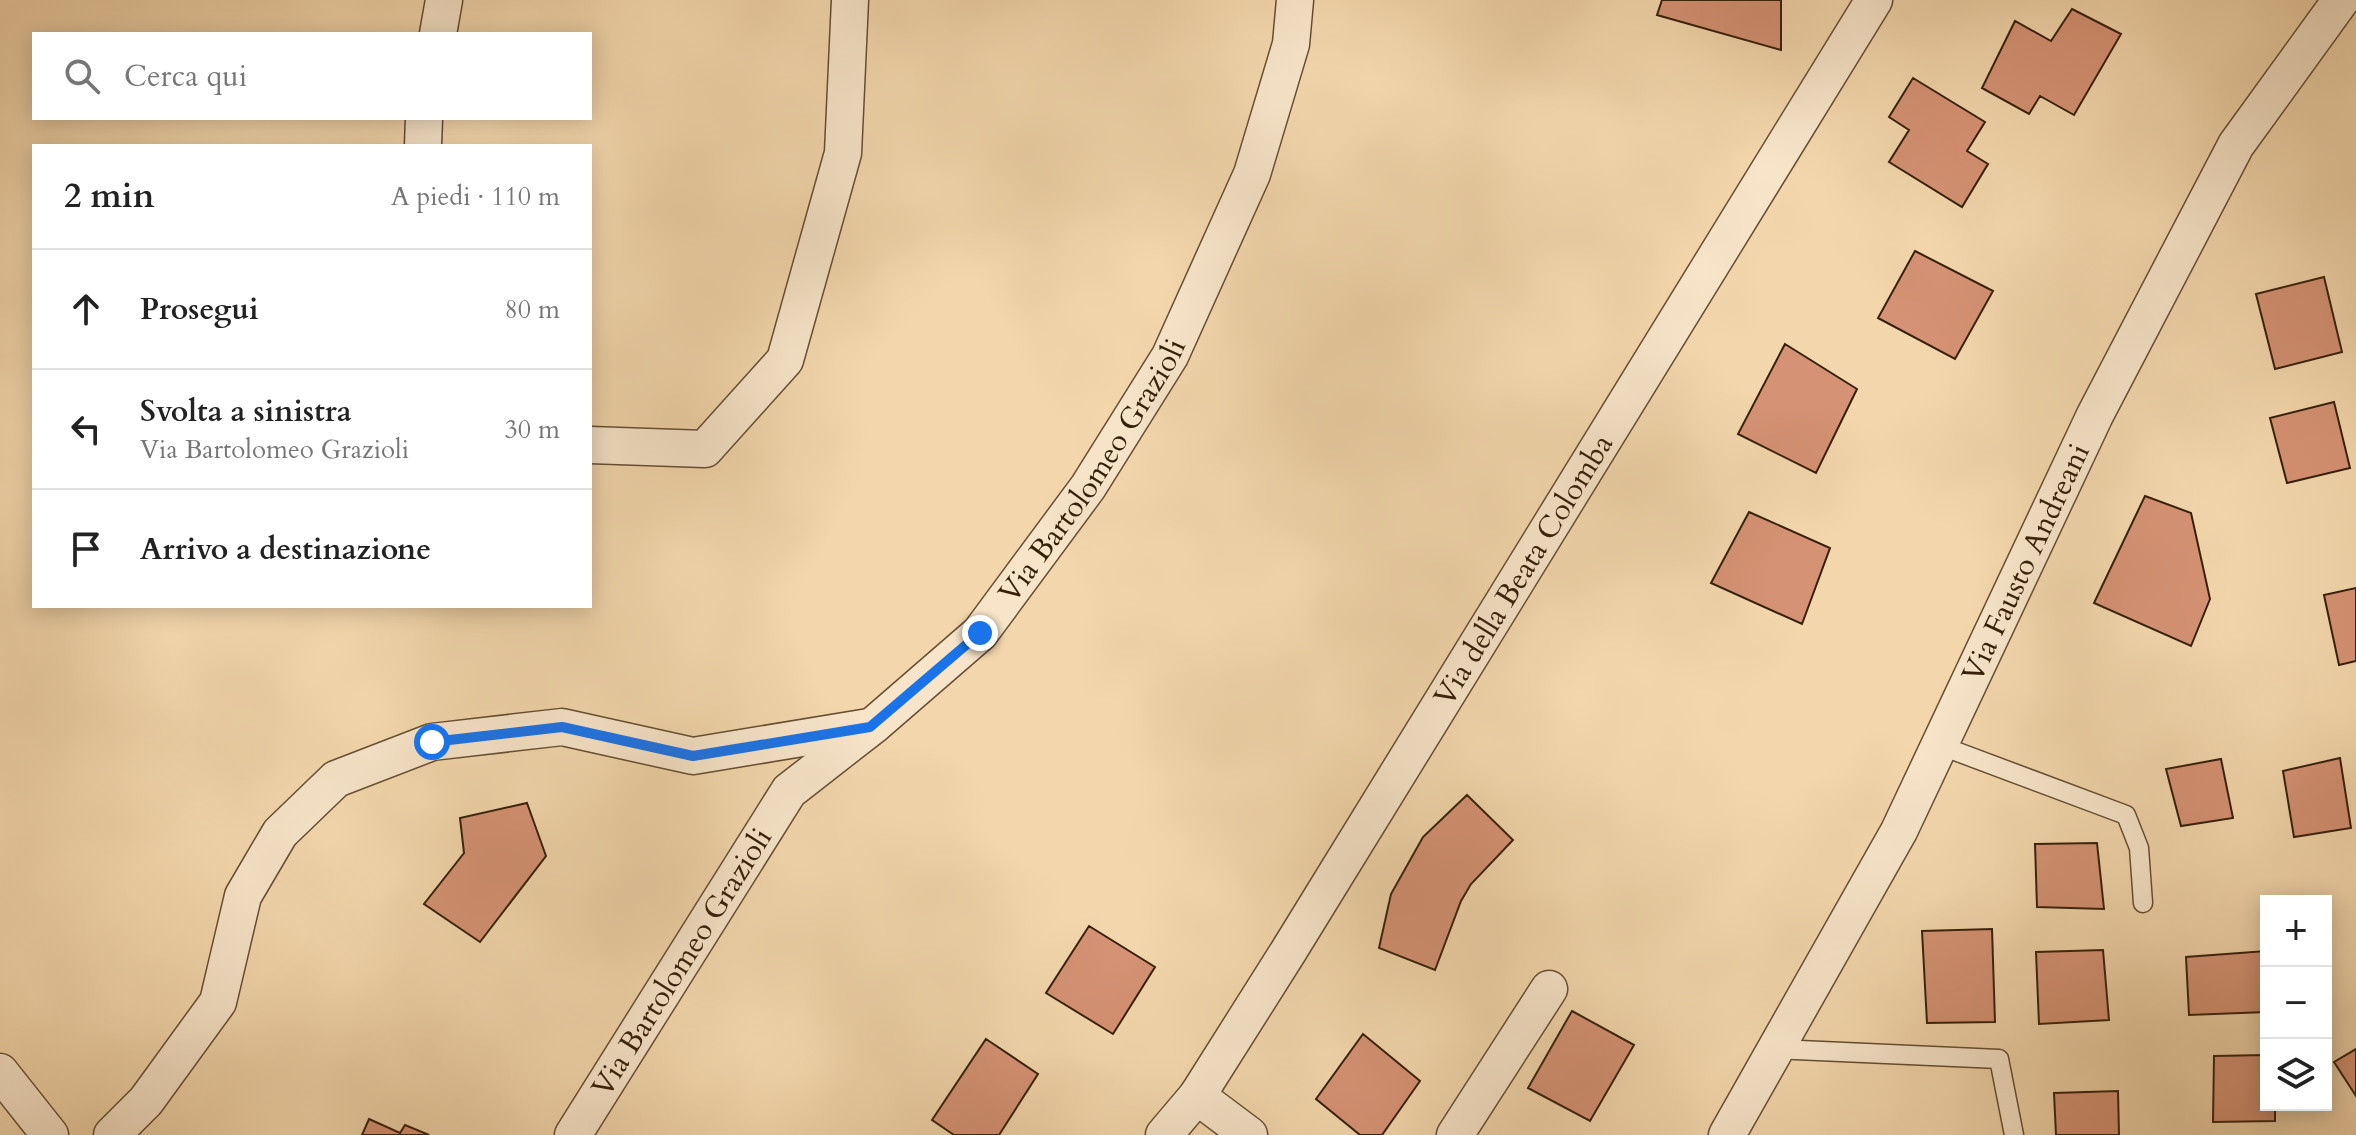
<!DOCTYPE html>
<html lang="it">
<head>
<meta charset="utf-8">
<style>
	body { margin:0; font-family:Cardo,serif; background:#f2f2f2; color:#222 }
	.controls { position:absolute; right:24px; bottom:24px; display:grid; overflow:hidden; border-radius:0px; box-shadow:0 4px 20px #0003 }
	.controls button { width:72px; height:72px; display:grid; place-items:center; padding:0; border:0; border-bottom:2px solid #e0e0e0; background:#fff; color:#222; font:40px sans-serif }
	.stop { position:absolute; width:24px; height:24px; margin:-18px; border:6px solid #1a73e8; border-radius:50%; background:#fff }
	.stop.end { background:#1a73e8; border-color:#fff; box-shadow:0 2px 8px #0008 }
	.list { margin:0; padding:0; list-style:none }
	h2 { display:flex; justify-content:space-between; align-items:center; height:104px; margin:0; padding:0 32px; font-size:34px }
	h2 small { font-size:26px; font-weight:400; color:#767676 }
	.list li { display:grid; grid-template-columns:52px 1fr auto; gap:24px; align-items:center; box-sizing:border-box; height:120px; padding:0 32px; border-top:2px solid #e0e0e0 }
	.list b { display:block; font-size:30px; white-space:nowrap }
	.list p { margin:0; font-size:26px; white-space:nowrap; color:#767676 }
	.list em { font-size:26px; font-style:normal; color:#767676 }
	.icon { flex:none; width:44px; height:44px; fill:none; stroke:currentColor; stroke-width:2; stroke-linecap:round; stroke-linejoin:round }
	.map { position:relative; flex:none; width:2356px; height:1135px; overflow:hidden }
	.search { position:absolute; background:#fff; box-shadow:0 4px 20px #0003; left:32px; top:32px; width:560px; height:88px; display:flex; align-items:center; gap:20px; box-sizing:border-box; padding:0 28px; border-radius:0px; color:#767676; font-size:30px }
	.panel { position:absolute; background:#fff; box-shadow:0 4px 20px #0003; left:32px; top:144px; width:560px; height:464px; border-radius:0px }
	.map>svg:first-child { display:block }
	.building { fill:#d59274; stroke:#36200a; stroke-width:2 }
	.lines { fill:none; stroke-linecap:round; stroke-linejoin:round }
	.lane-casing { stroke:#654e32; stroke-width:21 }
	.street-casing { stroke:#654e32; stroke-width:39 }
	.lane { stroke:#f7e4c9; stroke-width:18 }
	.street { stroke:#f7e4c9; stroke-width:36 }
	.route { stroke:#1a73e8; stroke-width:10 }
	.labels { text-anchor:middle; stroke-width:6; stroke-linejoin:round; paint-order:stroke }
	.street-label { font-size:30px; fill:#36200a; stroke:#f7e4c9 }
</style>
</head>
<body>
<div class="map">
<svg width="2356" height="1135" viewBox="0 0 2356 1135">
	<rect width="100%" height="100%" fill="#f3d6ac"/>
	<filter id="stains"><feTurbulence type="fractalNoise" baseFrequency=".0025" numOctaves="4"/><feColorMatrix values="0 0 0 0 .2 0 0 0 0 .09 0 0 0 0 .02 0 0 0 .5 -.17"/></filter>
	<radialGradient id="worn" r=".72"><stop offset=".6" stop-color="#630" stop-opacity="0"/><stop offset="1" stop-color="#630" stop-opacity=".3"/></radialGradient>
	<path class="building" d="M1662 0H1781V50L1657 15Z
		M2072 9 2121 34 2074 115 2040 96 2029 114 1982 88 2015 21 2051 41Z
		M1913 78 1985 122 1967 151 1988 164 1962 207 1889 162 1909 130 1889 117Z
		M1915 251 1993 291 1955 359 1878 318Z
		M2324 277 2342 352 2275 369 2256 294Z
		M1785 344 1857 389 1816 473 1738 434Z
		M2334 402 2350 468 2287 483 2270 418Z
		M2145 496 2191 513 2210 599 2191 646 2094 603Z
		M1749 512 1830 548 1802 624 1711 583Z
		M2356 588V661L2339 665 2324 595Z
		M2340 758 2351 828 2294 837 2283 771Z
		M2221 759 2233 818 2181 826 2166 769Z
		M1467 795 1513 840 1471 884 1461 901 1435 970 1379 948 1391 894 1423 837Z
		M527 803 546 856 480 942 424 904 464 853 460 818Z
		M2097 843 2104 909 2037 907 2035 844Z
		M1089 926 1155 967 1113 1034 1046 993Z
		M1992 929 1995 1022 1927 1023 1922 931Z
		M2103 950 2109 1020 2039 1024 2036 952Z
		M2266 951V1012L2189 1015 2186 957Z
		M1572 1011 1634 1045 1590 1121 1528 1088Z
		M1363 1034 1420 1081 1382 1135H1360L1316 1099Z
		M986 1039 1038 1074 999 1135H954L932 1120Z
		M2356 1049V1096L2334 1062Z
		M2266 1055V1105H2275V1121L2213 1122 2214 1056Z
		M2118 1091 2119 1135H2056L2054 1093Z
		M369 1119 400 1133 405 1125 429 1135H362Z"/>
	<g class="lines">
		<g class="lane-casing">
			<path id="lane" d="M1939 745 2126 815 2139 848 2143 903
				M1775 1049 1999 1059 2014 1135"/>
		</g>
		<g class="street-casing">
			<g id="street">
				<path d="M438 34 444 0"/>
				<path d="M423 146 424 118"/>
				<path d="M590 445 705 449 785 360 843 153 850 0"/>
				<path d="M0 1072 50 1135"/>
				<path d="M1197 1096 1249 1135"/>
				<path d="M112 1135 146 1101 218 1002 243 896 280 833 336 779 432 742 562 727 693 756 869 727"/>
				<path id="s1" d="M573 1135 789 791 875 724 980 633 1088 487 1170 356 1252 174 1291 44 1295 0"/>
				<path id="s2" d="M1164 1135 1197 1096 1288 952 1874 0"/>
				<path d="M1455 1135 1549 989"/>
				<path id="s3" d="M1727 1135 1899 831 2095 415 2236 145 2341 0"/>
			</g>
		</g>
		<use href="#lane" class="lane"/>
		<use href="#street" class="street"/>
	</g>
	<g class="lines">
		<path class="route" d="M432 742 562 727 693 756 870 727 980 633"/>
	</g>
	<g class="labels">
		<g class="street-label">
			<text dy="10" stroke="none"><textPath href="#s1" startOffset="852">Via Bartolomeo Grazioli</textPath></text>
			<text dy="10" stroke="none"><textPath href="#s3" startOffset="646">Via Fausto Andreani</textPath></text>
			<text dy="10" stroke="none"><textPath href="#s2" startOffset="670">Via della Beata Colomba</textPath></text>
			<text dy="10" stroke="none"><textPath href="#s1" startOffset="204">Via Bartolomeo Grazioli</textPath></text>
		</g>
	</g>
	<rect width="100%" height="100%" filter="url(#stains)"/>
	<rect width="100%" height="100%" fill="url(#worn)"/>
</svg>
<div class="controls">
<button>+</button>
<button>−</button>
<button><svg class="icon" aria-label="layers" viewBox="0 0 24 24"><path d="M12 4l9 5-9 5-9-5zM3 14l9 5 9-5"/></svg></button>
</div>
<div class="stop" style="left:432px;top:742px"></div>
<div class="stop end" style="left:980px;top:633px"></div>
<div class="search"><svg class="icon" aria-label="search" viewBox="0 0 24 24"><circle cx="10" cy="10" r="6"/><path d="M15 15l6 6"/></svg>Cerca qui</div>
<section class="panel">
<h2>2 min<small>A piedi · 110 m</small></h2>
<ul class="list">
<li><svg class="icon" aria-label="ahead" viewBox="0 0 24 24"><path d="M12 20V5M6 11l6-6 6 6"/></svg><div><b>Prosegui</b></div><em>80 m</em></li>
<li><svg class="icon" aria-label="left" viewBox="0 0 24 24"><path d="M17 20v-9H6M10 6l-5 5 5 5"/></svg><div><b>Svolta a sinistra</b><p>Via Bartolomeo Grazioli</p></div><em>30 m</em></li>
<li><svg class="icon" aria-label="arrive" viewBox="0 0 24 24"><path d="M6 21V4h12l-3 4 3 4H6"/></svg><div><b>Arrivo a destinazione</b></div></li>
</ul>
</section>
</div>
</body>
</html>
